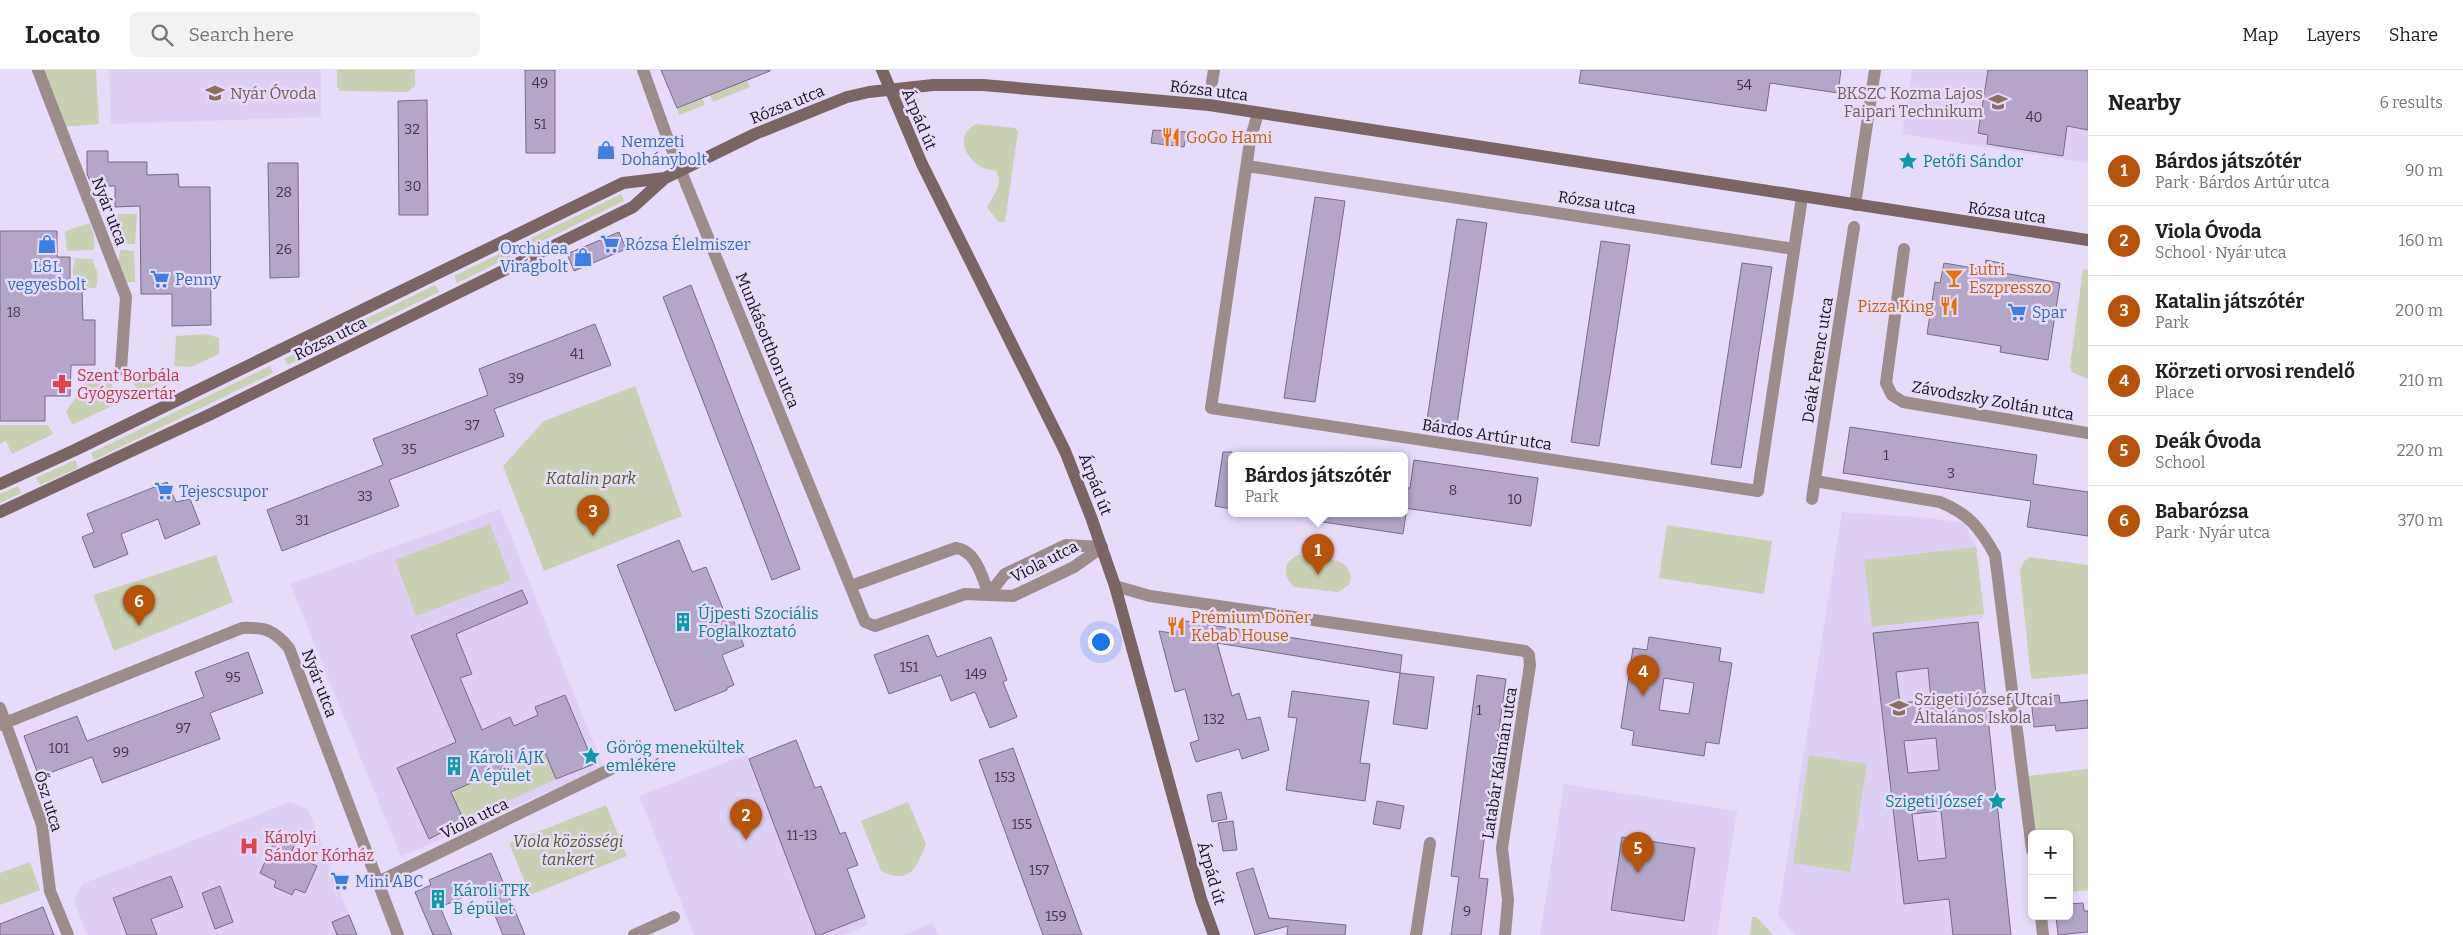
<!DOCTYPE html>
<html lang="en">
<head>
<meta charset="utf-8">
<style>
	body { margin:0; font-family:Bitter,serif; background:#f2f2f2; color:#202124 }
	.controls { position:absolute; right:15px; bottom:15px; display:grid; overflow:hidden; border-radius:8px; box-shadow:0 2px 8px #0003 }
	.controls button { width:45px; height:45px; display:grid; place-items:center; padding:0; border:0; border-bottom:1px solid #e0e0e0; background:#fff; color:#202124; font:25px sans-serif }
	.you { position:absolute; left:1100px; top:571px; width:18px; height:18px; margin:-12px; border:4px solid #fff; border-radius:50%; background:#1a73e8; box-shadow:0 0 0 8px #1a73e833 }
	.badge { display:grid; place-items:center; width:32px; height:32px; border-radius:50%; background:#b45309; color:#fff; font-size:16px; font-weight:700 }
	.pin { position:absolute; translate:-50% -41px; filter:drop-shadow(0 1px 2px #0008) }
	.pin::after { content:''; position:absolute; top:26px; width:18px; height:15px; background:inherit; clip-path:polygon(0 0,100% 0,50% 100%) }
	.popup { position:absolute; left:1228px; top:382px; width:180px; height:65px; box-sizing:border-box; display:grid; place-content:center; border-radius:8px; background:#fff; filter:drop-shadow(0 1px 4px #0005); font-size:16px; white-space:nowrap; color:#757577 }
	.popup b { font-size:19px; color:#202124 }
	.popup::after { content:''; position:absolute; left:50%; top:100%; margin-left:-10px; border:10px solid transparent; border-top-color:#fff }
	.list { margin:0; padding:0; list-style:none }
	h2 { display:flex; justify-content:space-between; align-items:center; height:65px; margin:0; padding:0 20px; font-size:21px }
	h2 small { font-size:16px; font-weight:400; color:#757577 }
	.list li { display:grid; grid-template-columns:32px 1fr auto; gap:15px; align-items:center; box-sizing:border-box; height:70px; padding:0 20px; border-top:1px solid #e0e0e0 }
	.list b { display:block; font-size:19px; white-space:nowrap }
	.list p { margin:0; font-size:16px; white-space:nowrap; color:#757577 }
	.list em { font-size:16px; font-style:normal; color:#757577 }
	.icon { flex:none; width:28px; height:28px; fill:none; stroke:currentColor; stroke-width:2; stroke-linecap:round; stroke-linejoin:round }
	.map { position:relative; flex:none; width:2088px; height:865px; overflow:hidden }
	header { display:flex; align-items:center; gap:30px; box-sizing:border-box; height:70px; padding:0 25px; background:#fff; border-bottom:1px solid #e0e0e0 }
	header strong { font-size:24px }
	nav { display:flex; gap:28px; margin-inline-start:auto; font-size:18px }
	.search { width:350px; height:45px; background:#f2f2f2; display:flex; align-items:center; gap:12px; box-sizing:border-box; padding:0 18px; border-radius:8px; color:#757577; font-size:19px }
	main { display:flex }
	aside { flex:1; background:#fff }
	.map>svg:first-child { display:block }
	.built { fill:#decff5 }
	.green { fill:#c9d0b3 }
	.building { fill:#b4a6c9; stroke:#766b86; fill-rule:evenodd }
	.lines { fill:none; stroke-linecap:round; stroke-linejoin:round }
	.street { stroke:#9d8c8c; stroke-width:12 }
	.secondary { stroke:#7b6464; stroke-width:12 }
	.labels { text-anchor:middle; stroke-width:5; stroke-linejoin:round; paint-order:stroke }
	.number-label { font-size:14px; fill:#3e3747 }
	.street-label { font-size:16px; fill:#16121c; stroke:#e7dbfa }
	.education-label { font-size:16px; fill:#785e54; stroke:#e7dbfa; text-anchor:start }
	.food-label { font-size:16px; fill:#c56008; stroke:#e7dbfa; text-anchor:start }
	.shop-label { font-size:16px; fill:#366cbe; stroke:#e7dbfa; text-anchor:start }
	.culture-label { font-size:16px; fill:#0d838f; stroke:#e7dbfa; text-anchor:start }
	.health-label { font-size:16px; fill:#be3a42; stroke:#e7dbfa; text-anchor:start }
	.park-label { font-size:16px; font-style:italic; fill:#535e25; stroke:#e7dbfa }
</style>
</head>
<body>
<header>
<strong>Locato</strong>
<div class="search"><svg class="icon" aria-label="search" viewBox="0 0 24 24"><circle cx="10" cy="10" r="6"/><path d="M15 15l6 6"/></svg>Search here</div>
<nav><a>Map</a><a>Layers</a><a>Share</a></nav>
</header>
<main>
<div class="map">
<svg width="2088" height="865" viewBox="0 0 2088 865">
	<rect width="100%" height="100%" fill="#e7dbfa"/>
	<path class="built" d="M109 0H321V47L111 54Z
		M1912 0H2088V93L1902 64Z
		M500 439 603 697 401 787 290 514Z
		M1842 442 1930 448 1964 453 1976 477 1984 544 1978 552 2011 865H1795L1778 846Z
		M796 670 868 855 843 865H694L639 726 747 684 749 689Z
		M1564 714 1737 741 1717 865H1540Z
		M290 732 308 739 357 865H87L74 831 82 814Z
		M933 853 938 865H903Z"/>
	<path class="green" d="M40 0H96L99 54 59 57Z
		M337 0H415V16L408 22 340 21 337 16Z
		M747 10 750 17 713 32 710 25Z
		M702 28 705 35 679 45 677 38Z
		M976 54 1015 58 1018 61 1005 152H998L987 137C993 126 1004 114 996 101 991 100 984 99 980 96 963 86 956 64 976 54Z
		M621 124 624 131 457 213 454 206Z
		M118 144H137L135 174 114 173 113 155Z
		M90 153 94 166V180L67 181 65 161Z
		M120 180 134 181 135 212H125L118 196Z
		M75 188 92 189 98 204 96 218H74L73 199Z
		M2083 199 2088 200V309L2072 302 2070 297Z
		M435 215 439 222 288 295 284 289Z
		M207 264 219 268V284L191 297 174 296 176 266Z
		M270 296 273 303 94 390 91 383Z
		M166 302 168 309 138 323 133 312 132 303Z
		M91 307H109L118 333 72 355 66 341Z
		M635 316 682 446 544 501 503 396 544 351Z
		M0 355H48L53 364 12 384 6 371 0 374Z
		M75 390 78 398 40 415 36 408Z
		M18 416 21 423 0 433V424Z
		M490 454 511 510 416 546 395 490Z
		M1667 455 1772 471 1764 524 1659 508Z
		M1976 477 1984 544 1872 557 1864 490Z
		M216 485 233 532 114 581 93 525Z
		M1298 485C1316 488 1359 485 1349 515L1338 522 1294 517C1282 506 1283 492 1298 485Z
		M2030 487 2088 495V604L2031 609 2020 502 2023 492Z
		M1049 489 1052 493C1049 501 1031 510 1023 507L1022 502Z
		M539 682 546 684 556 709 464 751 453 727 455 720Z
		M1809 685 1867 694 1850 802 1793 793Z
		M2088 699V820L2069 822V764H2036L2027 706Z
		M908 732 926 774C916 799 910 815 881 801L861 751Z
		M606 735 627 786 530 825 509 773Z
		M30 792 40 820 0 835V803Z
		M1752 847H1757L1773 865H1750Z"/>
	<path class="building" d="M525 0H555V83H526Z
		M661 0H770V1L677 38Z
		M1581 0H1841L1838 23 1770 13 1766 41 1579 13Z
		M1988 0H2088V60L2067 56 2063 86 1987 74 1988 65 1978 63Z
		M427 30 428 145H399L398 31Z
		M1153 60 1187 62 1184 77 1151 73Z
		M87 81H108V92H147V105L178 104 179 117H210L211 255 172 256V224H141L140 136 115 137V116H92L87 104Z
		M268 93H298L299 207 270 208Z
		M1315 127 1345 131 1315 332 1284 328Z
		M1457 149 1487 153 1457 354 1427 350Z
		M0 161H57V187H70V219H82L83 250H95V295H71L70 326H45V351H0Z
		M619 162 626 179 574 201 567 184Z
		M1601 171 1630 175 1599 376 1571 372Z
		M1986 190 2005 194 2004 203 2060 213 2048 290 2000 282 2001 276 1927 264 1935 212 1940 213 1944 193 1985 200Z
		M1742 193 1772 197 1741 398 1711 394Z
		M691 215 800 499 772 510 663 227Z
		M595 254 611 295 494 339 504 366 389 410 399 436 282 481 267 440 383 395 373 369 488 325 479 299Z
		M1850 357 2037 385 2033 414 2088 422V466L2027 457 2031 431 1843 403Z
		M1223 382H1232V439L1215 436Z
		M1414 390 1538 408 1531 456 1404 438V418H1410Z
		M167 412 176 432 190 429 200 454 165 469 158 449 121 464 128 484 94 498 82 467 94 462 87 444Z
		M1323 444H1406L1403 464 1323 452Z
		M679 470 692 502 706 497 726 546 731 544 744 576 722 585 734 615 727 618V620L675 641 617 495Z
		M522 520 528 533 456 564 472 604 460 608 482 660 510 647 514 656 538 645 535 637 565 625 594 694 556 709 544 680 451 722 464 751 429 769 397 698 456 672 411 566Z
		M1173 549 1402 585 1400 603 1217 573 1232 626 1239 623 1247 650 1260 647 1269 680 1242 689 1239 679 1196 692 1190 673 1199 670 1185 619 1175 622 1159 561 1171 563Z
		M1978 552 1996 723 2011 865H1953L1949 829 1904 834 1873 563ZM1928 598 1931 630 1900 633 1896 602ZM1936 668 1939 700 1908 703 1904 671ZM1941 741 1946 788 1918 791 1912 744Z
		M928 565 937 587 991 567 1007 610 1003 612 1017 647 990 658 975 622 951 631 941 605 889 624 874 585Z
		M1649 567 1721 578 1719 591 1732 593 1719 674 1706 672 1704 686 1632 675 1634 661 1621 658 1633 578 1647 580ZM1664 608 1694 613 1689 644 1659 640Z
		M248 582 263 623 210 643 220 669 102 713 92 687 39 707 24 666 77 646 87 671 204 627 195 602Z
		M1400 603 1434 607 1427 659 1393 654Z
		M1477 605 1506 609 1479 808 1488 809 1481 865H1451L1459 807 1451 806Z
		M1292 621 1369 631 1360 693 1370 694 1365 731 1286 720 1297 648 1288 647Z
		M2059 625 2060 633 2088 630V658L2056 661 2055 655 2034 657 2031 628Z
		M796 670 815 718 821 716 840 764 845 762 858 795 847 799 865 847 820 865H816L749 689Z
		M1013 678 1082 865H1043L979 690Z
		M1221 722 1227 749 1212 752 1207 725Z
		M1377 731 1404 736 1400 759 1373 754Z
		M1233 751 1237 780 1223 781 1218 753Z
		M279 761 297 769 291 784 317 796 305 823 295 819 292 825 274 817 276 811 260 803Z
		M1622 767 1695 778 1684 851 1611 840Z
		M491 783 525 865H503L484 819 440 837 452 865H433L415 822 431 815 429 810Z
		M1253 798 1269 848 1346 855 1345 865H1287L1288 856 1255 865 1236 803Z
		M171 806 183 837 151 849 157 865H127L113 828Z
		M220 816 233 852 215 859 202 823Z
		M2083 833 2084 841H2088V862L2058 865 2056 846H2069V834Z
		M43 837 54 865H0V854Z
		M349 845 357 865H337L332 852Z"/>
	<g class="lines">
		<path class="street" d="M38 0 126 227 121 299
			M643 0 667 67 865 552 875 556 965 524 1013 526 1074 497 1102 477
			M1212 12 1214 0
			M1258 43 1250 71 1211 338 1758 421 1802 127
			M1247 96 1794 179
			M1855 135 1875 0
			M1904 179 1886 313 1892 325 1903 332 2088 363
			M1815 411 1940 432C1969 444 1980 458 1995 485L2032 780
			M1812 429 1854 157
			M851 516 956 478C977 481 982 508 989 524
			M1115 516 1150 526 1525 581 1529 585 1530 595 1502 778 1508 830 1505 865
			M989 524 1005 504 1066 475 1102 477
			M0 638 42 755 50 821 68 865
			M0 655 242 558C265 557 274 560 289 578L398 865
			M378 812 611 699
			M2041 846 2043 865
			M634 865 674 847
			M1416 865 1430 773"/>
		<path class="secondary" d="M882 0 922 94 1065 381 1091 447 1115 516 1201 829 1214 865
			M0 414 75 380 623 113 665 108
			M0 442 211 344 633 137 665 108 755 64 847 27 869 22 933 15H983L1209 35 2088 170"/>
	</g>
	<defs>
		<g id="school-bare" transform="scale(1.5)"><path d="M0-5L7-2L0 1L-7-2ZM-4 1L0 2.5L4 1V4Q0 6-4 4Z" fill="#8d6e63" stroke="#e7dbfa" stroke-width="2.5" paint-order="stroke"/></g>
		<g id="restaurant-bare" transform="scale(1.5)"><path d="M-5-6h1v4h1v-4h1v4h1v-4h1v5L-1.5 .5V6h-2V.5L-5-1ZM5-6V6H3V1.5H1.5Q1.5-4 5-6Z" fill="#e8710a" stroke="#e7dbfa" stroke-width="2.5" paint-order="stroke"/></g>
		<g id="shop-bare" transform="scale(1.5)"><path d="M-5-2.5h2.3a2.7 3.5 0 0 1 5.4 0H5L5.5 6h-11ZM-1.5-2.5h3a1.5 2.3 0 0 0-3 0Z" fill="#3f7fe0" stroke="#e7dbfa" stroke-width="2.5" paint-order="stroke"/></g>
		<g id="sight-bare" transform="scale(1.5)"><path d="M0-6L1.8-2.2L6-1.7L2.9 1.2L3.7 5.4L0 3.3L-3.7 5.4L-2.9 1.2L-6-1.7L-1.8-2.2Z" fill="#0f9aa8" stroke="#e7dbfa" stroke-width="2.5" paint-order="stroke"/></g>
		<g id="supermarket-bare" transform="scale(1.5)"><path d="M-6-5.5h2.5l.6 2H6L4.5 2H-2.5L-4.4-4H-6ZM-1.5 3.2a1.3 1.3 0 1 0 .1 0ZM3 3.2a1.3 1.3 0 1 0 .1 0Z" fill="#3f7fe0" stroke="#e7dbfa" stroke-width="2.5" paint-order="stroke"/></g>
		<g id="bar-bare" transform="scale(1.5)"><path d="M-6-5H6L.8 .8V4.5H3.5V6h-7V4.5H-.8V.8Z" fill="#e8710a" stroke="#e7dbfa" stroke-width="2.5" paint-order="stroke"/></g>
		<g id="pharmacy-bare" transform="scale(1.5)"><path d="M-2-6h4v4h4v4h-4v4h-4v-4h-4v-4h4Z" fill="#e0444e" stroke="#e7dbfa" stroke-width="2.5" paint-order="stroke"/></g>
		<g id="building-bare" transform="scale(1.5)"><path d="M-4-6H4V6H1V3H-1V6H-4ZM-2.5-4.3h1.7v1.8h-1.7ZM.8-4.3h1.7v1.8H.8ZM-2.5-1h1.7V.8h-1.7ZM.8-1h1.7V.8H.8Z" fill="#0f9aa8" stroke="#e7dbfa" stroke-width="2.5" paint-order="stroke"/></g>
		<g id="hospital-bare" transform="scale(1.5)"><path d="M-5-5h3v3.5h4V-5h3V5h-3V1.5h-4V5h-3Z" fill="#e0444e" stroke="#e7dbfa" stroke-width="2.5" paint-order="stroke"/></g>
	</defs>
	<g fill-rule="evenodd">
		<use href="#school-bare" x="215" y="23"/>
		<use href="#school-bare" x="1998" y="32"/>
		<use href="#restaurant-bare" x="1171" y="67"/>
		<use href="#shop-bare" x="606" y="80"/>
		<use href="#sight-bare" x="1908" y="91"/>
		<use href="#shop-bare" x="47" y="174"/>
		<use href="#supermarket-bare" x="610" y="174"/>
		<use href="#shop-bare" x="583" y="187"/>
		<use href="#bar-bare" x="1954" y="208"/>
		<use href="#supermarket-bare" x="160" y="209"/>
		<use href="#restaurant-bare" x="1949" y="236"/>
		<use href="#supermarket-bare" x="2017" y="242"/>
		<use href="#pharmacy-bare" x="62" y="314"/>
		<use href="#supermarket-bare" x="164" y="421"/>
		<use href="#building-bare" x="683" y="552"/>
		<use href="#restaurant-bare" x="1176" y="556"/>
		<use href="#school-bare" x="1899" y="638"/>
		<use href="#sight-bare" x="591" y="686"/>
		<use href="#building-bare" x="454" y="696"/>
		<use href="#sight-bare" x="1997" y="731"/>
		<use href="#hospital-bare" x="249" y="776"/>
		<use href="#supermarket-bare" x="340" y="811"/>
		<use href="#building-bare" x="438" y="829"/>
	</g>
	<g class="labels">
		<g class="number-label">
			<text x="540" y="18">49</text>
			<text x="1744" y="20">54</text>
			<text x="2034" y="52">40</text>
			<text x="540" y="59">51</text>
			<text x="412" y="64">32</text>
			<text x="413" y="121">30</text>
			<text x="284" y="127">28</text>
			<text x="284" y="184">26</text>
			<text x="14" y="247">18</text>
			<text x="577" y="289">41</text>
			<text x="516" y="313">39</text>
			<text x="472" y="360">37</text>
			<text x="409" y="384">35</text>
			<text x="1886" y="390">1</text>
			<text x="1951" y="408">3</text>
			<text x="1453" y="425">8</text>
			<text x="365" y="431">33</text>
			<text x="1515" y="434">10</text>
			<text x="302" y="455">31</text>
			<text x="909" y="602">151</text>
			<text x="976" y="609">149</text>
			<text x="233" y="612">95</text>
			<text x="1479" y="645">1</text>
			<text x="1214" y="654">132</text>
			<text x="183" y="663">97</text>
			<text x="59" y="683">101</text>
			<text x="121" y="687">99</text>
			<text x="1005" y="712">153</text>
			<text x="1022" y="759">155</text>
			<text x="802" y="770">11-13</text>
			<text x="1039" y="805">157</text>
			<text x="1467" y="846">9</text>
			<text x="1056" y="851">159</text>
		</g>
		<g class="street-label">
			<text transform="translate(1209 20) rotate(7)" y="6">Rózsa utca</text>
			<text transform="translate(787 34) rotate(-22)" y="6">Rózsa utca</text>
			<text transform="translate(920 49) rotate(67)" y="6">Árpád út</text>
			<text transform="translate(1597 132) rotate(9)" y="6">Rózsa utca</text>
			<text transform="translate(110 141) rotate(69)" y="6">Nyár utca</text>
			<text transform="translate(2007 142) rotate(8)" y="6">Rózsa utca</text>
			<text transform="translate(330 268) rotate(-26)" y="6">Rózsa utca</text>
			<text transform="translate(768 270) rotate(68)" y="6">Munkásotthon utca</text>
			<text transform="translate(1817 290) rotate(-81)" y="6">Deák Ferenc utca</text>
			<text transform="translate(1993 330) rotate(10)" y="6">Závodszky Zoltán utca</text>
			<text transform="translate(1487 364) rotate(9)" y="6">Bárdos Artúr utca</text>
			<text transform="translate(1096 414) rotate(69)" y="6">Árpád út</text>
			<text transform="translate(1044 491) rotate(-27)" y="6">Viola utca</text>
			<text transform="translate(320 613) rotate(69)" y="6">Nyár utca</text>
			<text transform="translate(1499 693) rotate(-81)" y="6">Latabár Kálmán utca</text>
			<text transform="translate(49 731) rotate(73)" y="6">Ősz utca</text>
			<text transform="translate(474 748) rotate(-26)" y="6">Viola utca</text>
			<text transform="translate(1212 803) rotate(74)" y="6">Árpád út</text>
		</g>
		<g class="education-label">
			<text x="230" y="29">Nyár Óvoda</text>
			<text x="1983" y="29" text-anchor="end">BKSZC Kozma Lajos<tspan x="1983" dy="18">Faipari Technikum</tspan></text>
			<text x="1914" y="635">Szigeti József Utcai<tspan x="1914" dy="18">Általános Iskola</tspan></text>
		</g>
		<g class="food-label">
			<text x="1186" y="73">GoGo Hami</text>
			<text x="1969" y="205">Lutri<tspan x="1969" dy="18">Eszpresszo</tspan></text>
			<text x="1934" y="242" text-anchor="end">Pizza King</text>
			<text x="1191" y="553">Prémium Döner<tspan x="1191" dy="18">Kebab House</tspan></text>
		</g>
		<g class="shop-label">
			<text x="621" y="77">Nemzeti<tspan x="621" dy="18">Dohánybolt</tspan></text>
			<text x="625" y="180">Rózsa Élelmiszer</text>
			<text x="568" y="184" text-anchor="end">Orchidea<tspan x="568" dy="18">Virágbolt</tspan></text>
			<text x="47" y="202" text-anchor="middle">L&amp;L<tspan x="47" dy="18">vegyesbolt</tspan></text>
			<text x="175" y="215">Penny</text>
			<text x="2032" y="248">Spar</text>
			<text x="179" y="427">Tejescsupor</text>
			<text x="355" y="817">Mini ABC</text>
		</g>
		<g class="culture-label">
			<text x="1923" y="97">Petőfi Sándor</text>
			<text x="698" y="549">Újpesti Szociális<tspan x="698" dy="18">Foglalkoztató</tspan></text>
			<text x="606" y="683">Görög menekültek<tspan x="606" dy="18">emlékére</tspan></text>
			<text x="469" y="693">Károli ÁJK<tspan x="469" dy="18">A épület</tspan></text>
			<text x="1982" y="737" text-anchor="end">Szigeti József</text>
			<text x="453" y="826">Károli TFK<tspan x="453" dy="18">B épület</tspan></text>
		</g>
		<g class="health-label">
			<text x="77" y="311">Szent Borbála<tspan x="77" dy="18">Gyógyszertár</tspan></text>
			<text x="264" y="773">Károlyi<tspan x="264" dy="18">Sándor Kórház</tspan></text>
		</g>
		<g class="park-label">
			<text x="591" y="414">Katalin park</text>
			<text x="568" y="777">Viola közösségi<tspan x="568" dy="18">tankert</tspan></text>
		</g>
	</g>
</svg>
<div class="controls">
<button>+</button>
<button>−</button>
</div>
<div class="you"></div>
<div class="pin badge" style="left:1318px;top:505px">1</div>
<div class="popup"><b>Bárdos játszótér</b>Park</div>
<div class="pin badge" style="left:746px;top:770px">2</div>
<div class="pin badge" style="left:593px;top:466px">3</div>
<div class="pin badge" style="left:1643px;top:626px">4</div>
<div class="pin badge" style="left:1638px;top:803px">5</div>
<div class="pin badge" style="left:139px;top:556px">6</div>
</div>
<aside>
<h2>Nearby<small>6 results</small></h2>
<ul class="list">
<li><span class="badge">1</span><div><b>Bárdos játszótér</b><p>Park · Bárdos Artúr utca</p></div><em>90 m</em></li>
<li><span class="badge">2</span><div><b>Viola Óvoda</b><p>School · Nyár utca</p></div><em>160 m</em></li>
<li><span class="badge">3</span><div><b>Katalin játszótér</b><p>Park</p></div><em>200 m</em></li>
<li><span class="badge">4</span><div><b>Körzeti orvosi rendelő</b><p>Place</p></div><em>210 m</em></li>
<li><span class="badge">5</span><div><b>Deák Óvoda</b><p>School</p></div><em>220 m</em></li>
<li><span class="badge">6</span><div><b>Babarózsa</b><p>Park · Nyár utca</p></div><em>370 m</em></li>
</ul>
</aside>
</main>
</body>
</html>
